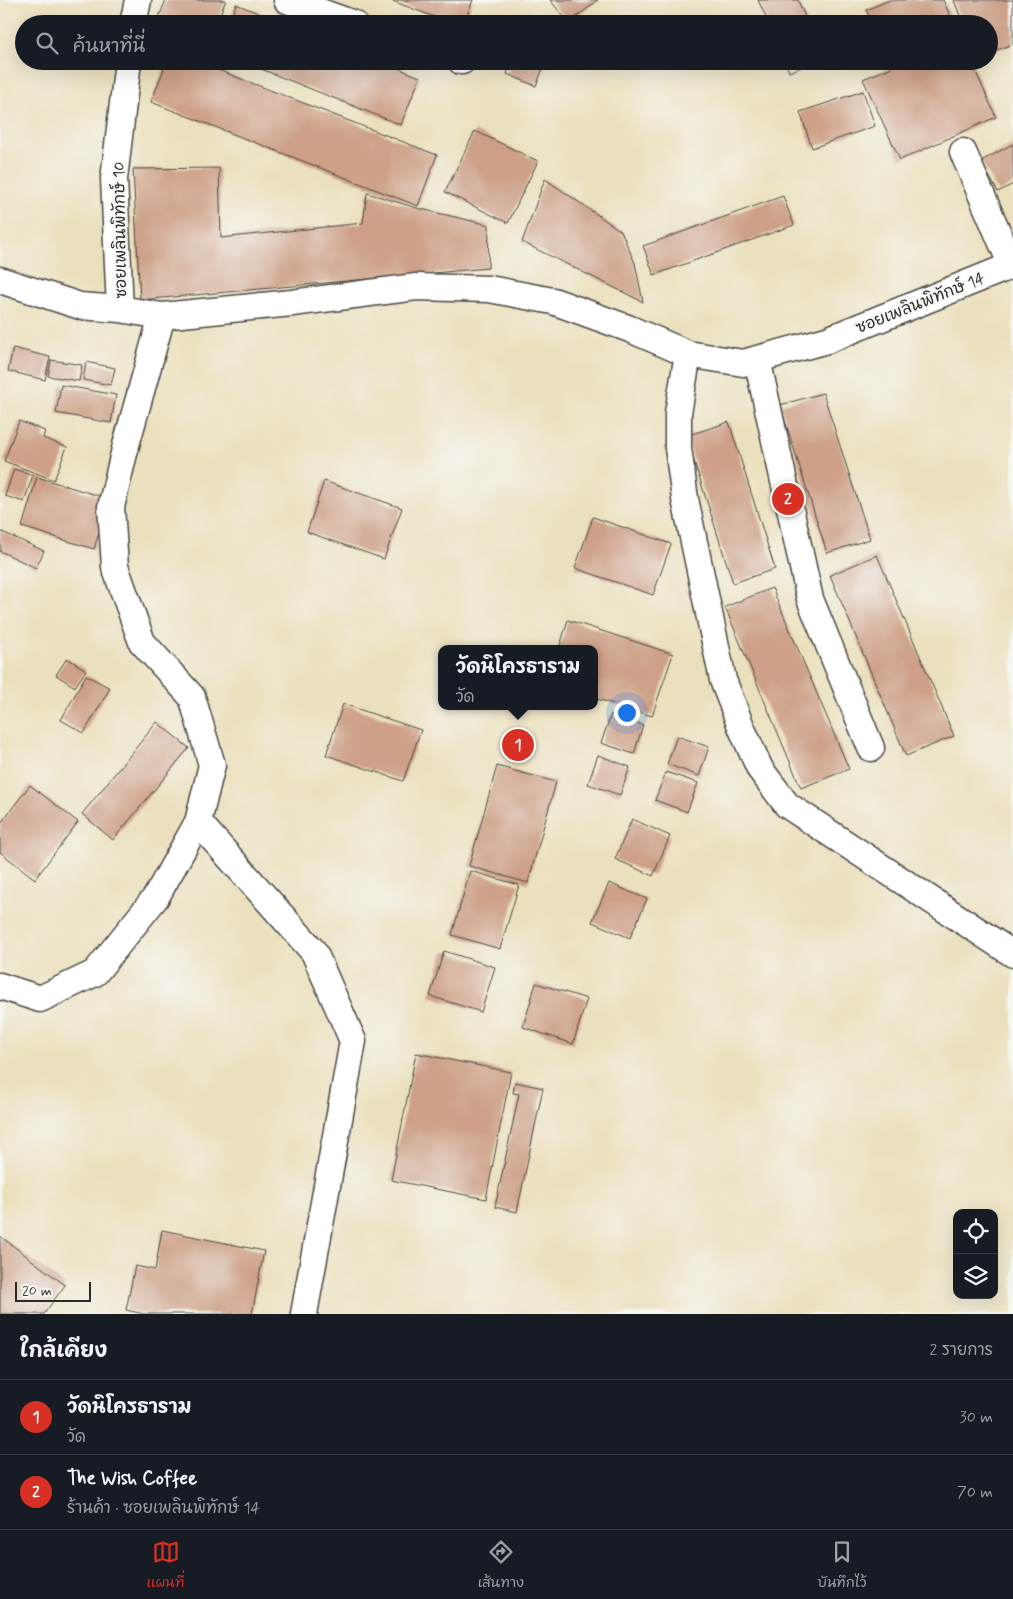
<!DOCTYPE html>
<html lang="th">
<head>
<meta charset="utf-8">
<style>
	body { margin:0; font-family:Mynerve,"Playpen Sans Thai",sans-serif; background:#20242c; color:#f1f3f6 }
	.controls { position:absolute; right:15px; bottom:15px; display:grid; overflow:hidden; border-radius:10px; box-shadow:0 5px 20px #0002 }
	.controls button { width:45px; height:45px; display:grid; place-items:center; padding:0; border:0; border-bottom:1px solid #363941; background:#171b24; color:#f1f3f6; font:25px sans-serif }
	.scale { position:absolute; left:15px; bottom:12px; width:76px; box-sizing:border-box; padding-left:5px; border:2px solid #2b2b2b; border-top:0; font-size:14px; line-height:18px; white-space:nowrap; color:#2b2b2b; -webkit-text-stroke:4px #f6f6f2; paint-order:stroke }
	.you { position:absolute; left:626px; top:712px; width:18px; height:18px; margin:-12px; border:4px solid #fff; border-radius:50%; background:#1a73e8; box-shadow:0 0 0 8px #1a73e833 }
	.badge { display:grid; place-items:center; width:32px; height:32px; border-radius:50%; background:#d93025; color:#fff; font-size:16px; font-weight:700 }
	.pin { position:absolute; translate:-50% -50%; border:2px solid #fff; box-shadow:0 1px 5px #0006 }
	.popup { position:absolute; left:438px; top:645px; width:160px; height:65px; box-sizing:border-box; display:grid; place-content:center; border-radius:10px; background:#171b24; filter:drop-shadow(0 1px 4px #0005); font-size:16px; white-space:nowrap; color:#9ea1a6 }
	.popup b { font-size:19px; color:#f1f3f6 }
	.popup::after { content:''; position:absolute; left:50%; top:100%; margin-left:-10px; border:10px solid transparent; border-top-color:#171b24 }
	.list { margin:0; padding:0; list-style:none }
	h2 { display:flex; justify-content:space-between; align-items:center; height:65px; margin:0; padding:0 20px; font-size:21px }
	h2 small { font-size:16px; font-weight:400; color:#9ea1a6 }
	.list li { display:grid; grid-template-columns:32px 1fr auto; gap:15px; align-items:center; box-sizing:border-box; height:75px; padding:0 20px; border-top:1px solid #363941 }
	.list b { display:block; font-size:19px; white-space:nowrap }
	.list p { margin:0; font-size:16px; white-space:nowrap; color:#9ea1a6 }
	.list em { font-size:16px; font-style:normal; color:#9ea1a6 }
	.icon { flex:none; width:28px; height:28px; fill:none; stroke:currentColor; stroke-width:2; stroke-linecap:round; stroke-linejoin:round }
	.map { position:relative; flex:none; width:1013px; height:1314px; overflow:hidden }
	.search { position:absolute; background:#171b24; box-shadow:0 5px 20px #0002; left:15px; right:15px; top:15px; height:55px; display:flex; align-items:center; gap:12px; box-sizing:border-box; padding:0 18px; border-radius:28px; color:#9ea1a6; font-size:19px }
	.sheet { height:215px; background:#171b24 }
	nav { display:flex; justify-content:space-around; align-items:center; box-sizing:border-box; height:70px; border-top:1px solid #363941; background:#171b24; font-size:14px; color:#9ea1a6 }
	nav a { display:grid; justify-items:center; gap:2px }
	nav .on { color:#d93025 }
	.map>svg:first-child { display:block }
	.building { fill:#cda087 }
	.lines { fill:none; stroke-linecap:round; stroke-linejoin:round }
	.minor-casing { stroke:#484641; stroke-width:29 }
	.minor { stroke:#fff; stroke-width:26 }
	.labels { text-anchor:middle; stroke-width:4; stroke-linejoin:round; paint-order:stroke }
	.street-label { font-size:16px; fill:#2b2b2b; stroke:#f6f6f2 }
</style>
</head>
<body>
<div class="map">
<svg width="1013" height="1314" viewBox="0 0 1013 1314">
	<rect width="100%" height="100%" fill="#f6f6f2"/>
	<filter id="ink" filterUnits="userSpaceOnUse"><feTurbulence type="fractalNoise" baseFrequency=".02" numOctaves="2"/><feDisplacementMap in="SourceGraphic" scale="10" xChannelSelector="R" yChannelSelector="G"/><feConvolveMatrix kernelMatrix="1 2 1 2 8 2 1 2 1" color-interpolation-filters="sRGB"/></filter>
	<filter id="wash" filterUnits="userSpaceOnUse"><feTurbulence type="fractalNoise" baseFrequency=".0096" numOctaves="4" result="noise"/><feDisplacementMap in="SourceGraphic" scale="20" xChannelSelector="R" yChannelSelector="G"/><feGaussianBlur stdDeviation="1.12" result="paint"/><feColorMatrix in="noise" values="0 0 0 0 0 0 0 0 0 0 0 0 0 0 0 0 0 1.4 0 .05"/><feComposite in="paint" operator="in"/></filter>
	<g filter="url(#wash)">
		<rect width="100%" height="100%" fill="#ebe0bd"/>
		<g id="blocks">
			<path class="building" d="M166 0H226L216 24H156Z
				M390 0H473L464 24H453Z
				M550 0H598L569 23Z
				M758 0H798L808 24H769Z
				M890 0H943L954 24H873L866 10Z
				M954 0H1013V44L989 53V24H963Z
				M236 4 286 24H229Z
				M167 61H195L437 155 418 206 151 102Z
				M241 61H380L420 77 401 125Z
				M512 61H546L536 86 507 74Z
				M785 61H816L789 72Z
				M890 61H971L996 117 900 160 863 79 892 67Z
				M863 91 875 126 812 148 800 112Z
				M475 131 538 161 508 223 445 192Z
				M1013 144V184L998 192 981 161Z
				M219 168 221 238 363 223 367 193 417 208 489 225 488 268 140 300 133 169Z
				M545 179 621 231 635 263 643 302 522 242Z
				M783 196 794 225 654 275 643 246Z
				M13 348 50 357 45 380 8 371Z
				M51 360 82 365 79 381 48 376Z
				M86 362 115 368 111 385 83 380Z
				M61 385 116 395 111 423 56 413Z
				M823 393 870 539 827 553 780 405Z
				M19 421 45 431 43 438 67 447 54 480 4 461Z
				M729 422 775 569 733 583 686 436Z
				M14 469 33 475 24 502 5 496Z
				M37 477 109 499 94 549 22 527Z
				M324 481 402 508 384 559 307 532Z
				M593 517 671 544 653 595 575 568Z
				M0 531 44 551 36 568 0 551Z
				M877 555 954 736 906 756 830 575Z
				M772 588 849 769 801 788 725 607Z
				M568 620 673 654 652 716 594 698V649H559Z
				M67 658 86 670 75 687 56 675Z
				M86 675 110 688 84 733 61 720Z
				M343 704 421 730 403 781 326 755Z
				M611 714 643 725 634 754 601 743Z
				M157 722 189 748 113 840 82 814Z
				M677 736 709 747 699 776 667 764Z
				M598 755 630 767 620 795 588 784Z
				M497 766 556 782 528 883 469 866Z
				M666 772 698 783 687 812 655 800Z
				M30 785 78 822 35 879 0 852V824Z
				M632 819 670 836 653 876 615 859Z
				M470 871 519 885 500 949 452 935Z
				M609 883 647 899 630 938 592 922Z
				M444 951 495 967 481 1012 430 996Z
				M536 983 587 999 573 1044 523 1027Z
				M416 1053 511 1072 486 1199 391 1180Z
				M515 1082 543 1088 517 1212 495 1207 519 1094 513 1093Z
				M162 1230 264 1251 252 1314H144L126 1310 135 1266 155 1270Z
				M0 1236 65 1285 44 1314H0Z"/>
		</g>
	</g>
	<g filter="url(#ink)">
		<use href="#blocks" fill-opacity="0" stroke="#484641" stroke-width="1"/>
		<g class="lines">
			<g class="minor-casing">
				<path id="minor" d="M287 0 354 24
					M133 24 138 0
					M461 61H462
					M963 152 1012 266
					M0 280 80 306 120 309 162 316 292 303 416 287 489 289 553 301 630 329 688 354 743 363 827 340 1013 265
					M120 309 114 179 128 61
					M688 354 678 413V448L685 499 723 680 742 729 760 769 787 805 1013 954
					M757 359 810 599 871 748
					M198 822 314 952 353 1041 304 1314
					M0 986 40 999 95 973 156 897 198 822 212 765 192 697 142 642 115 567 111 507 126 445 162 316"/>
			</g>
			<use href="#minor" class="minor"/>
		</g>
	</g>
	<g class="labels">
		<g class="street-label">
			<text transform="translate(119 230) rotate(-91)" y="6">ซอยเพลินพิทักษ์ 10</text>
			<text transform="translate(920 302) rotate(-22)" y="6">ซอยเพลินพิทักษ์ 14</text>
		</g>
	</g>
</svg>
<div class="controls">
<button><svg class="icon" aria-label="locate" viewBox="0 0 24 24"><circle cx="12" cy="12" r="6"/><path d="M12 2v4M12 18v4M2 12h4M18 12h4"/></svg></button>
<button><svg class="icon" aria-label="layers" viewBox="0 0 24 24"><path d="M12 4l9 5-9 5-9-5zM3 14l9 5 9-5"/></svg></button>
</div>
<div class="scale">20 m</div>
<div class="you"></div>
<div class="pin badge" style="left:518px;top:745px">1</div>
<div class="popup"><b>วัดนิโครธาราม</b>วัด</div>
<div class="pin badge" style="left:788px;top:499px">2</div>
<div class="search"><svg class="icon" aria-label="search" viewBox="0 0 24 24"><circle cx="10" cy="10" r="6"/><path d="M15 15l6 6"/></svg>ค้นหาที่นี่</div>
</div>
<section class="sheet">
<h2>ใกล้เคียง<small>2 รายการ</small></h2>
<ul class="list">
<li><span class="badge">1</span><div><b>วัดนิโครธาราม</b><p>วัด</p></div><em>30 m</em></li>
<li><span class="badge">2</span><div><b>The Wish Coffee</b><p>ร้านค้า · ซอยเพลินพิทักษ์ 14</p></div><em>70 m</em></li>
</ul>
</section>
<nav>
<a class="on"><svg class="icon" aria-label="map" viewBox="0 0 24 24"><path d="M3 6l6-2 6 2 6-2v14l-6 2-6-2-6 2zM9 4v14M15 6v14"/></svg>แผนที่</a>
<a><svg class="icon" aria-label="directions" viewBox="0 0 24 24"><path d="M12 3l9 9-9 9-9-9zM9 14v-3h6M13 9l2 2-2 2"/></svg>เส้นทาง</a>
<a><svg class="icon" aria-label="saved" viewBox="0 0 24 24"><path d="M7 4h10v16l-5-4-5 4z"/></svg>บันทึกไว้</a>
</nav>
</body>
</html>
